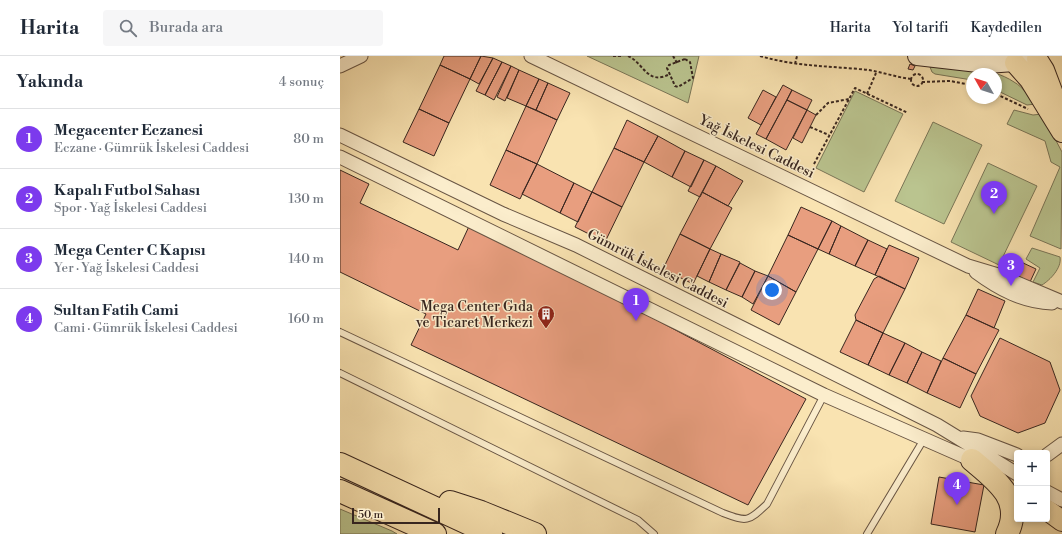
<!DOCTYPE html>
<html lang="tr">
<head>
<meta charset="utf-8">
<style>
	body { margin:0; font-family:"Libre Bodoni",serif; background:#f6f6f7; color:#1f2937 }
	.controls { position:absolute; right:12px; bottom:12px; display:grid; overflow:hidden; border-radius:4px; box-shadow:0 2px 6px #0003 }
	.controls button { width:36px; height:36px; display:grid; place-items:center; padding:0; border:0; border-bottom:1px solid #e0e1e3; background:#fff; color:#1f2937; font:20px sans-serif }
	.compass { position:absolute; left:626px; top:12px; width:36px; height:36px; border-radius:50%; background:#fff; box-shadow:0 2px 6px #0003; rotate:309deg }
	.scale { position:absolute; left:12px; bottom:10px; width:88px; box-sizing:border-box; padding-left:4px; border:2px solid #38261f; border-top:0; font-size:11px; line-height:14px; white-space:nowrap; color:#38261f; -webkit-text-stroke:3px #fbedcc; paint-order:stroke }
	.you { position:absolute; left:432px; top:234px; width:14px; height:14px; margin:-10px; border:3px solid #fff; border-radius:50%; background:#1a73e8; box-shadow:0 0 0 6px #1a73e833 }
	.badge { display:grid; place-items:center; width:26px; height:26px; border-radius:50%; background:#7c3aed; color:#fff; font-size:13px; font-weight:700 }
	.pin { position:absolute; translate:-50% -33px; filter:drop-shadow(0 1px 2px #0008) }
	.pin::after { content:''; position:absolute; top:21px; width:14px; height:12px; background:inherit; clip-path:polygon(0 0,100% 0,50% 100%) }
	.list { margin:0; padding:0; list-style:none }
	h2 { display:flex; justify-content:space-between; align-items:center; height:52px; margin:0; padding:0 16px; font-size:17px }
	h2 small { font-size:13px; font-weight:400; color:#747a83 }
	.list li { display:grid; grid-template-columns:26px 1fr auto; gap:12px; align-items:center; box-sizing:border-box; height:60px; padding:0 16px; border-top:1px solid #e0e1e3 }
	.list b { display:block; font-size:15px; white-space:nowrap }
	.list p { margin:0; font-size:13px; white-space:nowrap; color:#747a83 }
	.list em { font-size:13px; font-style:normal; color:#747a83 }
	.icon { flex:none; width:22px; height:22px; fill:none; stroke:currentColor; stroke-width:2; stroke-linecap:round; stroke-linejoin:round }
	.map { position:relative; flex:none; width:722px; height:478px; overflow:hidden }
	header { display:flex; align-items:center; gap:24px; box-sizing:border-box; height:56px; padding:0 20px; background:#fff; border-bottom:1px solid #e0e1e3 }
	header strong { font-size:19px }
	nav { display:flex; gap:22px; margin-inline-start:auto; font-size:14px }
	.search { width:280px; height:36px; background:#f6f6f7; display:flex; align-items:center; gap:10px; box-sizing:border-box; padding:0 14px; border-radius:4px; color:#747a83; font-size:15px }
	main { display:flex }
	aside { flex:1; background:#fff }
	.map>svg:first-child { display:block }
	.green { fill:#bac48f; stroke:#797557 }
	.building { fill:#e89e7f; stroke:#38261f }
	.lines { fill:none; stroke-linecap:round; stroke-linejoin:round }
	.lane-casing { stroke:#685544; stroke-width:8 }
	.street-casing { stroke:#685544; stroke-width:15 }
	.secondary-casing { stroke:#38261f; stroke-width:20 }
	.primary-casing { stroke:#38261f; stroke-width:22 }
	.highway-casing { stroke:#38261f; stroke-width:24 }
	.path { stroke:#38261f; stroke-width:2; stroke-dasharray:3 2; stroke-linecap:butt }
	.lane { stroke:#fbedcc; stroke-width:6 }
	.street { stroke:#fbedcc; stroke-width:13 }
	.secondary { stroke:#fbedcc; stroke-width:18 }
	.primary { stroke:#f9e3b1; stroke-width:20 }
	.highway { stroke:#f9e3b1; stroke-width:22 }
	.labels { text-anchor:middle; stroke-width:3; stroke-linejoin:round; paint-order:stroke }
	.street-label { font-size:14px; fill:#38261f; stroke:#fbedcc }
	.poi-label { font-size:14px; fill:#38261f; stroke:#fbedcc; text-anchor:end }
</style>
</head>
<body>
<header>
<strong>Harita</strong>
<div class="search"><svg class="icon" aria-label="search" viewBox="0 0 24 24"><circle cx="10" cy="10" r="6"/><path d="M15 15l6 6"/></svg>Burada ara</div>
<nav><a>Harita</a><a>Yol tarifi</a><a>Kaydedilen</a></nav>
</header>
<main>
<aside>
<h2>Yakında<small>4 sonuç</small></h2>
<ul class="list">
<li><span class="badge">1</span><div><b>Megacenter Eczanesi</b><p>Eczane · Gümrük İskelesi Caddesi</p></div><em>80 m</em></li>
<li><span class="badge">2</span><div><b>Kapalı Futbol Sahası</b><p>Spor · Yağ İskelesi Caddesi</p></div><em>130 m</em></li>
<li><span class="badge">3</span><div><b>Mega Center C Kapısı</b><p>Yer · Yağ İskelesi Caddesi</p></div><em>140 m</em></li>
<li><span class="badge">4</span><div><b>Sultan Fatih Cami</b><p>Cami · Gümrük İskelesi Caddesi</p></div><em>160 m</em></li>
</ul>
</aside>
<div class="map">
<svg width="722" height="478" viewBox="0 0 722 478">
	<rect width="100%" height="100%" fill="#f9e3b1"/>
	<filter id="stains"><feTurbulence type="fractalNoise" baseFrequency=".005" numOctaves="4"/><feColorMatrix values="0 0 0 0 .2 0 0 0 0 .09 0 0 0 0 .02 0 0 0 .5 -.17"/></filter>
	<radialGradient id="worn" r=".72"><stop offset=".6" stop-color="#630" stop-opacity="0"/><stop offset="1" stop-color="#630" stop-opacity=".3"/></radialGradient>
	<path class="green" d="M247 0H359L348 47Z
		M590 11C619 12 650 10 674 26 683 31 689 41 696 48L687 49 656 34V18H632V24L595 18 592 16Z
		M515 35 563 58 524 136 476 112Z
		M674 54 693 59 702 58 722 96 721 193 690 180 720 111 711 106 705 85 667 68Z
		M593 66 642 89 604 168 555 145Z
		M648 107 697 130 659 209 611 186Z
		M692 192 720 201C722 212 710 224 702 229L693 226 700 212 686 203Z
		M0 453 52 475 57 478H0Z"/>
	<path class="building" d="M104 0H141L130 23 100 9Z
		M141 0 153 2 139 28 130 23Z
		M153 2 162 6 145 39 136 35Z
		M162 6 171 10 154 44 145 39Z
		M570 8 575 10 573 14 568 13Z
		M100 9 130 23 109 67 79 53Z
		M171 10 179 14 165 45 157 41Z
		M179 14 199 23 186 50 167 42Z
		M199 23 208 27 196 54 186 50Z
		M208 27 230 37 217 64 196 54Z
		M443 29 452 34 426 83 416 78Z
		M423 34 436 41 421 69 408 62Z
		M452 34 472 44 467 54 447 44Z
		M447 44 467 54 446 94 426 83Z
		M186 50 217 64 197 108 166 94Z
		M79 53 109 67 94 100 63 86Z
		M467 54 476 59 462 87 453 82Z
		M287 64 318 80 304 106 274 92Z
		M318 80 345 95 332 121 304 106Z
		M274 92 304 106 282 151 252 136Z
		M166 94 197 108 180 143 150 129Z
		M345 95 364 104 351 131 332 121Z
		M364 104 376 110 360 141 348 135Z
		M197 108 234 127 220 157 182 138Z
		M376 110 403 125 388 150 362 136Z
		M0 114 29 128 20 147 118 194 131 166 466 343 408 449 71 289 86 258 0 216Z
		M234 127 252 136 238 166 220 157Z
		M252 136 282 151 265 186 235 171Z
		M362 136 392 152 370 193 340 178Z
		M461 151 492 165 478 193 448 179Z
		M492 165 501 170 489 198 478 193Z
		M501 170 528 184 515 210 489 198Z
		M340 178 370 193 353 228 323 213Z
		M448 179 478 193 456 236 428 220Z
		M528 184 547 193 535 219 515 210Z
		M549 189 579 202 565 233 535 219Z
		M370 193 381 198 369 226 357 220Z
		M381 198 400 206 386 234 369 226Z
		M681 206 696 213 690 226 676 219Z
		M400 207 415 215 402 241 386 234Z
		M415 215 428 220 413 248 402 241Z
		M428 220 456 236 439 269 411 254Z
		M539 220 565 233 543 277 516 264 515 259 534 223Z
		M638 233 665 245 654 272 626 259Z
		M626 259 659 274 636 318 603 302Z
		M516 264 543 277 528 309 500 296Z
		M543 277 565 287 549 319 528 309Z
		M660 282 710 306 720 334 705 367 678 377 640 360 631 340Z
		M565 287 582 296 567 327 549 319Z
		M582 296 601 305 587 337 567 327Z
		M603 302 636 318 620 352 587 337Z
		M599 421 644 429 635 476 591 468Z"/>
	<g class="lines">
		<g class="lane-casing">
			<path id="lane" d="M0 276 383 457C407 466 408 466 427 448L484 339
				M0 317 298 464 314 478
				M527 478 584 383"/>
		</g>
		<g class="street-casing">
			<path id="street" d="M191 0 628 210 658 219 722 246
				M0 10 21 0
				M0 79 163 158 236 189 597 369 677 418
				M0 101 484 339 632 404
				M636 216C659 233 683 246 712 247
				M623 382 638 384 677 399
				M707 399 722 388
				M707 436 722 444"/>
		</g>
		<g class="secondary-casing">
			<path id="secondary" d="M577 0 647 8 690 5"/>
		</g>
		<g class="primary-casing">
			<path id="primary" d="M697 3 704 14 718 51
				M675 7 690 24 722 76
				M707 454 722 465"/>
		</g>
		<g class="highway-casing">
			<path id="highway" d="M632 404C656 424 684 444 667 478
				M0 408 151 478
				M0 435 95 478
				M110 446 141 456 195 478"/>
		</g>
		<path class="path" d="M273 0H281
			M288 0C304 7 307 30 330 18
			M333 0 337 7
			M420 0C454 10 485 10 519 13 537 14 554 21 571 23
			M345 3 350 6 353 22 338 31 335 30 327 12 329 9Z
			M455 8 457 0
			M571 24a6 6 0 1 1 12 0a6 6 0 1 1-12 0Z
			M582 26 610 25 632 29
			M527 38 536 17
			M656 38 688 53
			M476 59 488 47 509 43
			M470 71 489 79
			M474 108 515 32 568 57"/>
		<use href="#lane" class="lane"/>
		<use href="#street" class="street"/>
		<use href="#secondary" class="secondary"/>
		<use href="#primary" class="primary"/>
		<use href="#highway" class="highway"/>
	</g>
	<defs>
		<g id="building-pin" transform="scale(0.9)"><path d="M0 17L-7.5 6A9.5 9.5 0 1 1 7.5 6Z" fill="#8f2418" stroke="#fbedcc"/><path d="M-4-6H4V6H1V3H-1V6H-4ZM-2.5-4.3h1.7v1.8h-1.7ZM.8-4.3h1.7v1.8H.8ZM-2.5-1h1.7V.8h-1.7ZM.8-1h1.7V.8H.8Z" fill="#fff"/></g>
	</defs>
	<g fill-rule="evenodd">
		<use href="#building-pin" x="206" y="258"/>
	</g>
	<g class="labels">
		<g class="street-label">
			<text transform="translate(417 90) rotate(26)" y="5">Yağ İskelesi Caddesi</text>
			<text transform="translate(318 212) rotate(27)" y="5">Gümrük İskelesi Caddesi</text>
		</g>
		<g class="poi-label">
			<text x="193" y="255">Mega Center Gıda<tspan x="193" dy="16">ve Ticaret Merkezi</tspan></text>
		</g>
	</g>
	<rect width="100%" height="100%" filter="url(#stains)"/>
	<rect width="100%" height="100%" fill="url(#worn)"/>
</svg>
<div class="controls">
<button>+</button>
<button>−</button>
</div>
<svg class="compass" viewBox="-18 -18 36 36"><path d="M0-13l5 13h-10z" fill="#e53935"/><path d="M0 13l5-13h-10z" fill="#747a83"/></svg>
<div class="scale">50 m</div>
<div class="you"></div>
<div class="pin badge" style="left:296px;top:265px">1</div>
<div class="pin badge" style="left:654px;top:158px">2</div>
<div class="pin badge" style="left:671px;top:230px">3</div>
<div class="pin badge" style="left:617px;top:449px">4</div>
</div>
</main>
</body>
</html>
